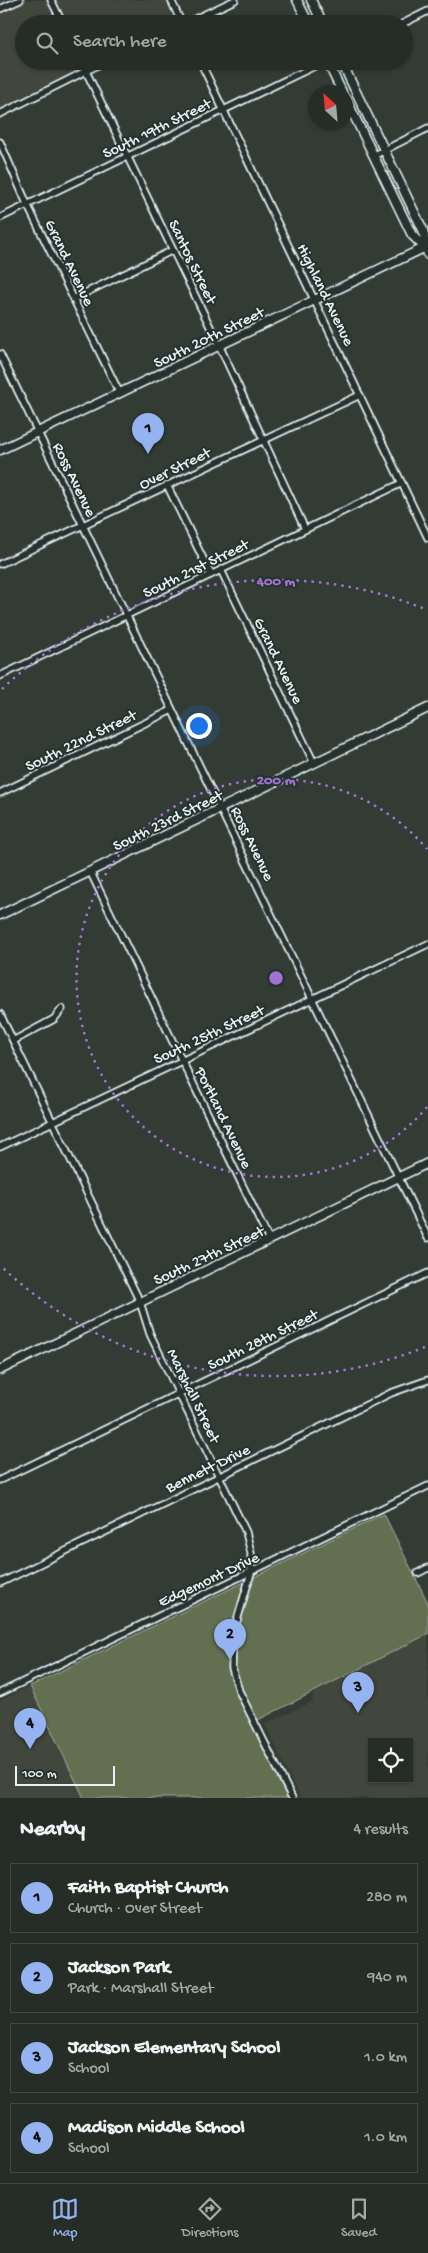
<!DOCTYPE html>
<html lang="en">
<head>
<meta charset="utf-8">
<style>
	body { margin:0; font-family:"Gochi Hand",sans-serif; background:#323933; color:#f1f3f6 }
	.controls { position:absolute; right:15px; bottom:15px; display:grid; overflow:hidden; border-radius:0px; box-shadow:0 1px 4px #0004 }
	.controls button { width:45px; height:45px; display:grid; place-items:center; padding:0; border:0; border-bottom:1px solid #424944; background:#262d27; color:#f1f3f6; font:25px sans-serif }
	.compass { position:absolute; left:308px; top:85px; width:45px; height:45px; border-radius:50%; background:#262d27; box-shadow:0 1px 4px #0004; rotate:334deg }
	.scale { position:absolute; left:15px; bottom:12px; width:100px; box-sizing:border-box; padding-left:5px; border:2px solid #e8f1f8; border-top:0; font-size:14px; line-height:18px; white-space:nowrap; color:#e8f1f8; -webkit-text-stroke:4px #26332d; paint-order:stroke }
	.you { position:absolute; left:198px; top:725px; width:18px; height:18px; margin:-12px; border:4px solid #fff; border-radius:50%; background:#1a73e8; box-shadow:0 0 0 8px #1a73e833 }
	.badge { display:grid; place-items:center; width:32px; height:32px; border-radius:50%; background:#95b2f1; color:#111; font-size:16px; font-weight:700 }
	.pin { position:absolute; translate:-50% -41px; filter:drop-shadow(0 1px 2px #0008) }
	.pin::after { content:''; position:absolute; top:26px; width:18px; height:15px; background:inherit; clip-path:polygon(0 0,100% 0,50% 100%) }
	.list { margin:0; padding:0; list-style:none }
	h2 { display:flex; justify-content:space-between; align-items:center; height:65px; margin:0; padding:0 20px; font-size:21px }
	h2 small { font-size:16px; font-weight:400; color:#a4a8a7 }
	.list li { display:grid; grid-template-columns:32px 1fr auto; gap:15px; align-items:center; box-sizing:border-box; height:70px; margin:0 10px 10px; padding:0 10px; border:1px solid #424944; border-radius:0px }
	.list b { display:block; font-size:19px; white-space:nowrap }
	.list p { margin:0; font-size:16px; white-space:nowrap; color:#a4a8a7 }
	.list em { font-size:16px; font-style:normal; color:#a4a8a7 }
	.icon { flex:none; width:28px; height:28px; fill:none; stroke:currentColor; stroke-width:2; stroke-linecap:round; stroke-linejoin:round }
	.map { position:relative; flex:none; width:428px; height:1798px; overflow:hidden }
	.search { position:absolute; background:#262d27; box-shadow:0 1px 4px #0004; left:15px; right:15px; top:15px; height:55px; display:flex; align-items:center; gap:12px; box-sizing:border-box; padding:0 18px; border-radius:28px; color:#a4a8a7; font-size:19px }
	.sheet { height:385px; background:#262d27 }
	nav { display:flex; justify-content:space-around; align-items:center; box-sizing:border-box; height:70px; border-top:1px solid #424944; background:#262d27; font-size:14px; color:#a4a8a7 }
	nav a { display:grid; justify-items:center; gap:2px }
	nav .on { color:#95b2f1 }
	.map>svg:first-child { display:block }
	.built { fill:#42473c; fill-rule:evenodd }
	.green { fill:#626f51; stroke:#a5b0a4 }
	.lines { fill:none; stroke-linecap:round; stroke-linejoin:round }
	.street-casing { stroke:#e8f1f8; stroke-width:9 }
	.secondary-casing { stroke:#e8f1f8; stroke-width:11 }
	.street { stroke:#26332d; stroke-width:5.5 }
	.secondary { stroke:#26332d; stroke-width:8 }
	.ring { fill:none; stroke:#a171d3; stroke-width:2.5; stroke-dasharray:2.5 5 }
	.labels { text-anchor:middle; stroke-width:4; stroke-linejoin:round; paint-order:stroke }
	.street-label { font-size:16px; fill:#e8f1f8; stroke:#26332d }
	.centre { fill:#a171d3; stroke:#26332d; stroke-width:2.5 }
	.ring-label { font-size:15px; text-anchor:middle; font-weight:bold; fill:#a171d3; stroke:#26332d; stroke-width:4; stroke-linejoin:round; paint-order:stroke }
</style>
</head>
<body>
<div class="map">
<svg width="428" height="1798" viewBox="0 0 428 1798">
	<rect width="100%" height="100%" fill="#333c34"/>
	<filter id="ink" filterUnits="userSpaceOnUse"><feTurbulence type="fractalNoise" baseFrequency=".02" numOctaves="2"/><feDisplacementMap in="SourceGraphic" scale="10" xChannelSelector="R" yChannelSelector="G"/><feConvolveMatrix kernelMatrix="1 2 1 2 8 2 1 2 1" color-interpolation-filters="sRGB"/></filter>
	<g filter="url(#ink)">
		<path class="built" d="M0 0H166L176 22 172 24H24V61H96L0 109Z
			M428 1634V1798H300L265 1724 312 1702 314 1692ZM372 1742H409V1779H372Z
			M30 1686 84 1798H0V1701Z"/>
		<path class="green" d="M384 1514 428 1603V1634L252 1723 287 1798H84L30 1686Z"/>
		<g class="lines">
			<g class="street-casing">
				<path id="street" d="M51 0 63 24
					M171 0 182 24
					M0 9 20 0
					M184 24 235 0
					M402 24 428 11
					M81 61 219 345 305 529
					M200 61 428 538
					M0 114 106 61
					M0 142 27 204 120 394
					M373 156 428 128
					M0 218 325 61
					M73 299 173 250
					M0 354 428 1238
					M167 485 211 575
					M0 564 360 395
					M221 570 314 763
					M0 676 402 483
					M0 793 172 710
					M90 871 269 1240
					M0 1014 140 1302 150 1334 246 1532 251 1553V1573L233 1634 232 1668 239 1691 292 1798
					M13 1041 54 1019 62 1009
					M0 1147 428 944
					M0 1480 428 1273
					M418 1573 428 1568
					M0 1583 391 1393 428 1380
					M0 1693 428 1486"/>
			</g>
			<g class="secondary-casing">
				<path id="secondary" d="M297 0 309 24
					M311 0 323 24
					M327 61 342 92
					M341 61 423 230 428 255
					M346 99 412 235 425 248
					M0 450 428 246
					M0 915 428 708
					M0 1370 428 1163"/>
			</g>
			<use href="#street" class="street"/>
			<use href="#secondary" class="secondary"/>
		</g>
	</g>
	<g class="ring">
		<path d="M427 1107A199 199 0 1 1 427 849"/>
		<path d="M425 1347A398 398 0 0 1 2 1267M2 689A398 398 0 0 1 425 609"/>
	</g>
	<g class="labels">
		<g class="street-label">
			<text transform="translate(156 127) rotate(-26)" y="6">South 19th Street</text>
			<text transform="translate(194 261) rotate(64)" y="6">Santos Street</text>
			<text transform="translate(71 262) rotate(64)" y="6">Grand Avenue</text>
			<text transform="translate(327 294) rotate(64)" y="6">Highland Avenue</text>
			<text transform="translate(208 336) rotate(-26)" y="6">South 20th Street</text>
			<text transform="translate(174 467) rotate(-26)" y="6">Over Street</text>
			<text transform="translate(76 479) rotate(64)" y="6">Ross Avenue</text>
			<text transform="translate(195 567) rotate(-26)" y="6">South 21st Street</text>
			<text transform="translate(280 660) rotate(64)" y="6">Grand Avenue</text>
			<text transform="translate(80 739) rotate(-26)" y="6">South 22nd Street</text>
			<text transform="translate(167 819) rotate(-26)" y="6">South 23rd Street</text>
			<text transform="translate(254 843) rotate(64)" y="6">Ross Avenue</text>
			<text transform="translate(208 1033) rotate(-25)" y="6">South 25th Street</text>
			<text transform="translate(225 1117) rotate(64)" y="6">Portland Avenue</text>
			<text transform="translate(208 1254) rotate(-25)" y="6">South 27th Street</text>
			<text transform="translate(262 1338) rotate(-26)" y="6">South 28th Street</text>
			<text transform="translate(195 1395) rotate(64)" y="6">Marshall Street</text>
			<text transform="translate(207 1467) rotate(-26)" y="6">Bennett Drive</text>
			<text transform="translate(208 1578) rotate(-25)" y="6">Edgemont Drive</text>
		</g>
	</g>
	<circle cx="276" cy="978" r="8" class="centre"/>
	<g class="ring-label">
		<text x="276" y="585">400 m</text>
		<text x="276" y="784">200 m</text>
	</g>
</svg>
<div class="controls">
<button><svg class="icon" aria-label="locate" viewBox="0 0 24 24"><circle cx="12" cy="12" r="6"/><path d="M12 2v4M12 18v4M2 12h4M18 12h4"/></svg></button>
</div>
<svg class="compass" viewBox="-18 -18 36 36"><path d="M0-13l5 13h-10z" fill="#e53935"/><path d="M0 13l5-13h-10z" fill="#a4a8a7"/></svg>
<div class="scale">100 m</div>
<div class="you"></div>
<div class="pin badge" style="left:148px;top:454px">1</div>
<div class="pin badge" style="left:230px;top:1660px">2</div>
<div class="pin badge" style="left:358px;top:1713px">3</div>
<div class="pin badge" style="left:30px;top:1749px">4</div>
<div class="search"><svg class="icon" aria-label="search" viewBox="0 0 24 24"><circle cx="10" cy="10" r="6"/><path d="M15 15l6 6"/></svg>Search here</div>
</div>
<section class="sheet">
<h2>Nearby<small>4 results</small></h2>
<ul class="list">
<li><span class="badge">1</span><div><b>Faith Baptist Church</b><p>Church · Over Street</p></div><em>280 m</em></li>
<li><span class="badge">2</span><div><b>Jackson Park</b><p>Park · Marshall Street</p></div><em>940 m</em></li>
<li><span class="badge">3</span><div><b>Jackson Elementary School</b><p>School</p></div><em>1.0 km</em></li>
<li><span class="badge">4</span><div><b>Madison Middle School</b><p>School</p></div><em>1.0 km</em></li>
</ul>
</section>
<nav>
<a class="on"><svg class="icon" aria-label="map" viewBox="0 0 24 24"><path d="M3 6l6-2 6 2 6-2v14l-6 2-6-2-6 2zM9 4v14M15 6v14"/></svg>Map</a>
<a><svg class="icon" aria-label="directions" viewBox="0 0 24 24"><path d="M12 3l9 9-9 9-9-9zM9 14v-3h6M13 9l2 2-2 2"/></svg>Directions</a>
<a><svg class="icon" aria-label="saved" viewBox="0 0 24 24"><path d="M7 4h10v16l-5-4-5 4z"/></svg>Saved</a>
</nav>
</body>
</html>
